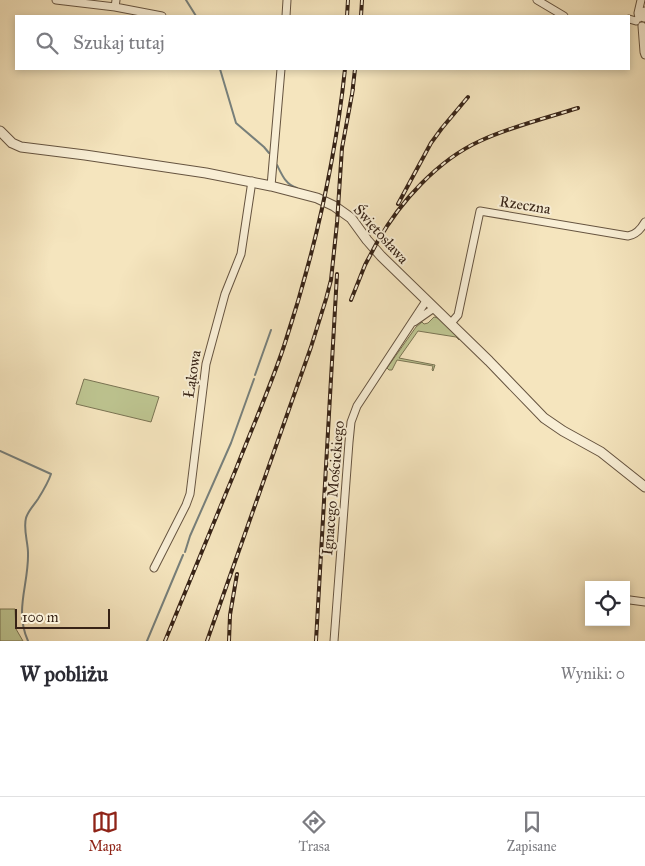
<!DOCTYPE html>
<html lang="pl">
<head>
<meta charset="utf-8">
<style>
	body { margin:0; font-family:"IM FELL Great Primer",serif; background:#f2f2f3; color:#2b2b33 }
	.controls { position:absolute; right:15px; bottom:15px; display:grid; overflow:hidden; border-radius:0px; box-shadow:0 2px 8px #0003 }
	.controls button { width:45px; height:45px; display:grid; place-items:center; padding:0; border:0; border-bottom:1px solid #e1e1e2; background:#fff; color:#2b2b33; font:25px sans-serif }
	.scale { position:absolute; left:15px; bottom:12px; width:95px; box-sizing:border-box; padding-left:5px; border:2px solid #372316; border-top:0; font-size:14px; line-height:18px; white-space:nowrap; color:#372316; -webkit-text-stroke:4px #f8eed5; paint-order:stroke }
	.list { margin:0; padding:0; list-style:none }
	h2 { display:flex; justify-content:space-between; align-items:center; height:65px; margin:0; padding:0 20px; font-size:21px }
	h2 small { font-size:16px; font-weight:400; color:#7c7c81 }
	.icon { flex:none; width:28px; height:28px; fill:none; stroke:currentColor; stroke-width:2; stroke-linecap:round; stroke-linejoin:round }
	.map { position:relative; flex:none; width:645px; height:641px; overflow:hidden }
	.search { position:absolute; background:#fff; box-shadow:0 2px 8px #0003; left:15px; right:15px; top:15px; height:55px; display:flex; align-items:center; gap:12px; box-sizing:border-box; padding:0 18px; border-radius:0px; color:#7c7c81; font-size:19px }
	.sheet { height:155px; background:#fff }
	nav { display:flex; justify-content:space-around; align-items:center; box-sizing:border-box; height:70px; border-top:1px solid #e1e1e2; background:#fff; font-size:14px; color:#7c7c81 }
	nav a { display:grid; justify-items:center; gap:2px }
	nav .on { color:#8f2418 }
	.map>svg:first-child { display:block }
	.green { fill:#bdc490; stroke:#7a7453 }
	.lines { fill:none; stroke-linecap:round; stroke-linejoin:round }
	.stream { stroke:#777f7a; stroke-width:2 }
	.minor-casing { stroke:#665440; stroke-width:9 }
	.tertiary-casing { stroke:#665440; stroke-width:11 }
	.minor { stroke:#f8eed5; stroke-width:7 }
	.tertiary { stroke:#f8eed5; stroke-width:9 }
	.rail-casing { stroke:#372316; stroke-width:4 }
	.rail { stroke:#f8eed5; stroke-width:2; stroke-dasharray:5.5; stroke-linecap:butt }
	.labels { text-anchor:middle; stroke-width:4; stroke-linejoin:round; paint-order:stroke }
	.street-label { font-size:15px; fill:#372316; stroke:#f8eed5 }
</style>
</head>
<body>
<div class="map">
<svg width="645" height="641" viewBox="0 0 645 641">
	<rect width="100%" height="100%" fill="#f5e5be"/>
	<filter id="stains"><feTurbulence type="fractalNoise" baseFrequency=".004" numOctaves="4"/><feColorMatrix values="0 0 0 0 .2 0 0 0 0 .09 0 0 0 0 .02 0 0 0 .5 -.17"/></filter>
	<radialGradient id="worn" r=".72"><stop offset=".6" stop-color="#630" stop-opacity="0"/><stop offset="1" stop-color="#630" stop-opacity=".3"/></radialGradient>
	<path class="green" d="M434 317 438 318 461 338 459 340 456 337 418 331 399 358 435 365 433 371 432 370 433 366 397 360 392 370H389L387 368 416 327 422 322 424 324 428 323Z
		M84 379 159 397 151 422 76 404Z
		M0 609H15L16 629 23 641H0Z"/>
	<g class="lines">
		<path class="stream" d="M186 0 196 16
			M220 69 236 123 264 147 269 153
			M277 165C282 175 286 185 297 188
			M255 375 271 330
			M0 451 51 474C48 483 43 491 38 499 34 505 28 511 26 518 23 529 28 542 28 553 29 584 14 610 28 641
			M185 552 190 536 231 443 254 379
			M147 641 183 555"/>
		<g class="minor-casing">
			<path id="minor" d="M56 0 115 7 116 0
				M537 0 564 16
				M115 7 162 16
				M286 16 287 0
				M639 18 638 13 641 0
				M644 18 645 11
				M629 19 636 21
				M642 26 644 52 645 55
				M271 186 281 69
				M414 322 434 308
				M451 323 458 315 480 211 628 236C636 235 641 229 645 222
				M154 568 186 505 190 494 206 364 225 294 241 254 252 181
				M630 600 645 602
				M334 641 349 442 351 422 357 406 426 301"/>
		</g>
		<g class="tertiary-casing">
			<path id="tertiary" d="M0 131 12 143 21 147 85 155 206 173 271 186 317 198 334 206 351 218 367 240 381 256 489 361 544 418 563 431 601 452 645 487"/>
		</g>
		<use href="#minor" class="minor"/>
		<use href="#tertiary" class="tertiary"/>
		<g class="rail-casing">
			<path id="rail" d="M347 16 348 0
				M361 16 362 0
				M352 95 355 69
				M398 204 431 143 442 128 468 97
				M378 241C400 202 438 160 480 141 510 127 546 118 578 108
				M351 300 365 265 381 235
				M165 641C189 584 212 526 236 469 252 428 270 388 284 346 314 255 335 163 345 69
				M207 641 311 347 326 299 331 280 337 223 342 148 353 89
				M229 641 230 615 237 574
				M316 641 337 274"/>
		</g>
		<use href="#rail" class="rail"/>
	</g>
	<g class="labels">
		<g class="street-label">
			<text transform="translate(525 205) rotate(9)" y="5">Rzeczna</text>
			<text transform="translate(381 234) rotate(48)" y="5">Świętosława</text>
			<text transform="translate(192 374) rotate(-81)" y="5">Łąkowa</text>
			<text transform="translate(333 488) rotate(-85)" y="5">Ignacego Mościckiego</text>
		</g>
	</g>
	<rect width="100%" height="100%" filter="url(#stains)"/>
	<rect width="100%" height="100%" fill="url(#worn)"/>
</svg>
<div class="controls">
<button><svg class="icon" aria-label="locate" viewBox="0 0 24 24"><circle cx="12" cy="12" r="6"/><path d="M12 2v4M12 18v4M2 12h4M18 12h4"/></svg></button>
</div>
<div class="scale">100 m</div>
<div class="search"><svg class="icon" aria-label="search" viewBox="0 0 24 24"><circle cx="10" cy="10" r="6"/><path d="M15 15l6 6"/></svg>Szukaj tutaj</div>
</div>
<section class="sheet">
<h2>W pobliżu<small>Wyniki: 0</small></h2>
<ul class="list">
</ul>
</section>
<nav>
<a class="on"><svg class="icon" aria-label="map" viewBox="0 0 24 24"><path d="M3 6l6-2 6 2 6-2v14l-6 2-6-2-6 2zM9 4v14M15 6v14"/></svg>Mapa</a>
<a><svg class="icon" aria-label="directions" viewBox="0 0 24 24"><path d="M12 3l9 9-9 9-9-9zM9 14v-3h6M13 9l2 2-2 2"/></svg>Trasa</a>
<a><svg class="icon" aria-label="saved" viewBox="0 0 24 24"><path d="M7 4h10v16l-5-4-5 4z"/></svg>Zapisane</a>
</nav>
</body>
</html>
